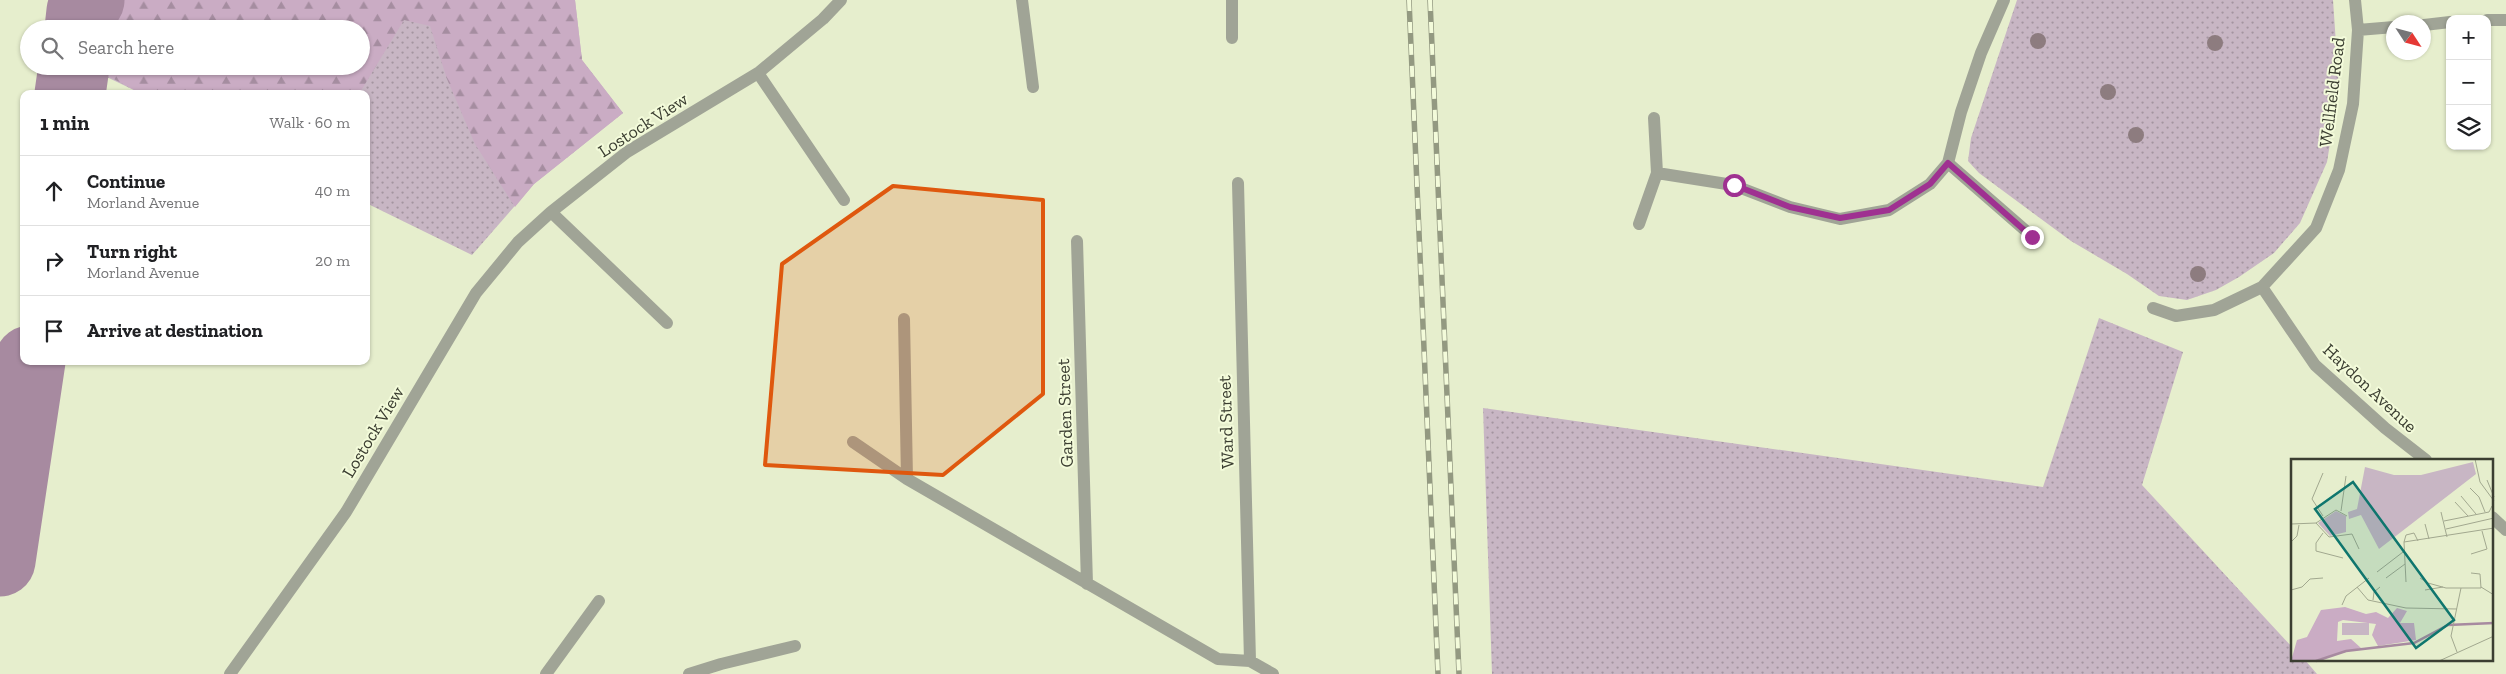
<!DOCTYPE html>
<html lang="en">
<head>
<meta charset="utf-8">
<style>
	body { margin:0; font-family:"Zilla Slab",serif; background:#f2f2f2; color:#202124 }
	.controls { position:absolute; right:15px; top:15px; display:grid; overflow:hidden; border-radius:10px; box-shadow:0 1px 4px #0004 }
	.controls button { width:45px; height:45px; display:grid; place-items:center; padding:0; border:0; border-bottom:1px solid #e0e0e0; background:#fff; color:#202124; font:25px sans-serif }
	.compass { position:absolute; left:2386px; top:15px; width:45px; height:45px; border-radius:50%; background:#fff; box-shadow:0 1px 4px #0004; rotate:126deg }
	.stop { position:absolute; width:15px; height:15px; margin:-11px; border:4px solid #9f3191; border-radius:50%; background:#fff }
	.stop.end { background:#9f3191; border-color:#fff; box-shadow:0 1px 5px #0008 }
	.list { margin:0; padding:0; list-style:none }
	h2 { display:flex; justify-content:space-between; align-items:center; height:65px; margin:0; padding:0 20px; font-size:21px }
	h2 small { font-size:16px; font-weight:400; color:#757577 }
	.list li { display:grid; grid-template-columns:32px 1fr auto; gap:15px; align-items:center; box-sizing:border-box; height:70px; padding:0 20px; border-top:1px solid #e0e0e0 }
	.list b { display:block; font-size:19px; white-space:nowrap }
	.list p { margin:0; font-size:16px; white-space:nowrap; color:#757577 }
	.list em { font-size:16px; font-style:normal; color:#757577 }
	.icon { flex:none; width:28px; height:28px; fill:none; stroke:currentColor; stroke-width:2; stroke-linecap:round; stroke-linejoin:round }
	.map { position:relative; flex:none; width:2506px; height:674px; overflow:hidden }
	.search { position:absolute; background:#fff; box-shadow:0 1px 4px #0004; left:20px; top:20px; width:350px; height:55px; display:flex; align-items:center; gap:12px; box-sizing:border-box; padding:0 18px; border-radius:28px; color:#757577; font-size:19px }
	.panel { position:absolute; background:#fff; box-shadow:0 1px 4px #0004; left:20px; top:90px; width:350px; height:275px; border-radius:10px }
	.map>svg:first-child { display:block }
	.green { fill:url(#green-dots) }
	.forest { fill:url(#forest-firs) }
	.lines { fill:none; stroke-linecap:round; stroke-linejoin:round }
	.river { stroke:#a78aa0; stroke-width:71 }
	.lane { stroke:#a0a496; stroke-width:12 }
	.street { stroke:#a0a496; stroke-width:12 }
	.rail-casing { stroke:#939981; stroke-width:5.5 }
	.rail { stroke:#f3fbda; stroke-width:4; stroke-dasharray:11; stroke-linecap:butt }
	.tree { fill:#8d7c7f }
	.route { stroke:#9f3191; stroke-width:6 }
	.marked { fill:#df580e; fill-opacity:0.2; stroke:#df580e; stroke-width:4; stroke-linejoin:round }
	.labels { text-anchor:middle; stroke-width:4; stroke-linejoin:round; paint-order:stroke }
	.street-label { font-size:18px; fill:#3b3e31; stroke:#f3fbda }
	.inset-river { fill:none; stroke:#a78aa0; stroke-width:2.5 }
	.inset-road { fill:none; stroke:#a2a88f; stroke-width:1 }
	.view { fill:#0f766e; fill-opacity:0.15; stroke:#0f766e; stroke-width:2.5 }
	.inset-edge { fill:none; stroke:#3b3e31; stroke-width:2.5 }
</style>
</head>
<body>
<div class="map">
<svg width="2506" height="674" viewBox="0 0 2506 674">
	<defs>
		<pattern id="green-dots" width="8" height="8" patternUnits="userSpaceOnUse" patternTransform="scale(1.25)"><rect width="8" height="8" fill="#c8b6c4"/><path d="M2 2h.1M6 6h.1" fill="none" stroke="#a495a0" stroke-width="1.8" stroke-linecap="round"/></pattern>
		<pattern id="forest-firs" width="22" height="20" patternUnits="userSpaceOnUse" patternTransform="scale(1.25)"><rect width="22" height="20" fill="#caacc4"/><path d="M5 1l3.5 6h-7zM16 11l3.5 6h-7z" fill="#a58da0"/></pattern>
	</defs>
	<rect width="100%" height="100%" fill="#e6eecd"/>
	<path class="green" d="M119 0H575L582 60 623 113 534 184 472 255 366 203V94H142L88 68 361 66V29H104Z
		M2017 0H2333L2339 88 2327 162 2300 223 2274 253 2239 277 2216 290 2187 300 2159 296 2127 274 2071 241 1979 173 1968 161 1971 138Z
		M2099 318 2183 352 2142 485 2292 647V660H2305L2317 674H1492L1483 408 2043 487Z"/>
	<path class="forest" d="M119 0H575L582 60 623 113 534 184 515 207 475 144 447 79 430 26 404 20 359 94H142L89 66H361V29H104Z"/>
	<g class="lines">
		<path class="river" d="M80 29 82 11 89 0
			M70 94 74 66
			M0 561 30 361"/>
		<path class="lane" d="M546 674 599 601
			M689 674 721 664 795 646"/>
		<path class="street" d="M1022 0 1033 87
			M2487 20H2506
			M2424 25 2450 22
			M2358 30 2394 27
			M1232 38V0
			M758 73 844 200
			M1948 163 2033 237
			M1657 173 1733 185 1790 207 1840 219 1889 210 1930 184 1948 163 1961 112 1981 53 2004 0
			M1238 183 1250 661
			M551 212 667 323
			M1639 224 1657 173 1654 118
			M1077 241 1087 584
			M2262 287 2315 365 2385 428 2426 460
			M2153 308 2176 316 2214 310 2262 287 2316 228 2339 170 2353 104 2358 30 2355 0
			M904 319 907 479
			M853 442 907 479 1218 659 1250 661 1273 674
			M2492 517 2506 530
			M230 674 346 512 476 293 518 242 551 212 627 152 758 73 823 19 841 0"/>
		<g class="rail-casing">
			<path id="rail" d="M1409 0 1438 674
				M1430 0 1459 674"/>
		</g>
		<use href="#rail" class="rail"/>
	</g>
	<g class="tree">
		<circle cx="2038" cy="41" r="8"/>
		<circle cx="2215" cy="43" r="8"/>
		<circle cx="2108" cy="92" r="8"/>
		<circle cx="2136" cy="135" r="8"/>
		<circle cx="2198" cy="274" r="8"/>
	</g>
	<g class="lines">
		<path class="route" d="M1734 185 1790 207 1840 218 1889 210 1930 184 1948 163 2032 237"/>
	</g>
	<path class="marked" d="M893 186 1043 200V394L943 475 765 465 782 264Z"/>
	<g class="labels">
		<g class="street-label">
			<text transform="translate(2332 92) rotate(-83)" y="6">Wellfield Road</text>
			<text transform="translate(643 125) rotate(-33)" y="6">Lostock View</text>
			<text transform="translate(2370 388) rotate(43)" y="6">Haydon Avenue</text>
			<text transform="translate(1065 413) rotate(-92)" y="6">Garden Street</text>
			<text transform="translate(1226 422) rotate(-92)" y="6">Ward Street</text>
			<text transform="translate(373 432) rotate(-59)" y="6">Lostock View</text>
		</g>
	</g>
	<g transform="translate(2291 459)">
		<rect width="202" height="202" fill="#e6eecd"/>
		<path d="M182 3 185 15 88 90 70 56 58 60 57 53 66 50 74 8 103 16H130ZM45 52 55 57V73L39 77 27 64Z" fill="#c8b6c4"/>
		<path d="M54 148 75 155 85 153 97 159 106 149 116 152 109 164H123L125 181 87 187 81 176 85 165 52 161 47 163 46 182 60 180 70 189 21 202H0L6 181 16 178 30 151Z" fill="#caacc4"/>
		<path d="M51 164H78V176H51Z" fill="#c8b6c4"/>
		<path class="inset-river" d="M25 202 55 192 123 184 157 166 203 164"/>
		<path class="inset-road" d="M184 0 189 23 203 42M32 14 21 40 32 57M196 21 203 38M179 29 188 38 194 53M170 37 185 55M164 43 177 57M50 52 55 17M150 53 156 78M153 62 198 53 201 47M25 64 38 78 61 75 68 90M0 65 25 64 45 51 56 57M134 65 138 80M155 70 203 59M32 74 25 84V92L52 99M0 83 6 77 8 66M113 83 115 76 123 74 127 82M180 95 196 90 191 72M86 113 112 93M95 119 114 105M129 119 137 124 155 129H190L189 115 180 114M115 123 113 83 203 69M66 128 77 141 115 149 166 150M190 128 203 136M0 131 11 128 19 120 32 119M134 131 152 128M82 141 83 133 89 128M51 146 55 137 78 119M166 193 160 177 170 129M148 202 203 177"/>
		<path class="view" d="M62 23 163 161 125 189 24 50Z"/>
		<rect width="202" height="202" class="inset-edge"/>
	</g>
</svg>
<div class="controls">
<button>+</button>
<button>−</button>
<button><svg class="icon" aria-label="layers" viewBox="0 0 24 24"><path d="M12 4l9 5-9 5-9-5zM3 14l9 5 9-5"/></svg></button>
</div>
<svg class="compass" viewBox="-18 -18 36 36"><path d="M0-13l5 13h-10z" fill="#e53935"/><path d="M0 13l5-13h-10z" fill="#757577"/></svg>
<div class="stop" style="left:1734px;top:185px"></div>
<div class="stop end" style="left:2032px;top:237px"></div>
<div class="search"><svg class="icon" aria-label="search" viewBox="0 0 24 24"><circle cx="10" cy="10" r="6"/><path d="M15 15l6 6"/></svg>Search here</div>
<section class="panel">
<h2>1 min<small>Walk · 60 m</small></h2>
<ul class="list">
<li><svg class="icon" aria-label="ahead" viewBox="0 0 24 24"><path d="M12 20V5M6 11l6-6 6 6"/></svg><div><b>Continue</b><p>Morland Avenue</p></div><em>40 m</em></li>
<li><svg class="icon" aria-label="right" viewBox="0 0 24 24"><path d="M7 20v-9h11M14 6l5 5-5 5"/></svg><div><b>Turn right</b><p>Morland Avenue</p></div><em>20 m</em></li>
<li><svg class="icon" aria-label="arrive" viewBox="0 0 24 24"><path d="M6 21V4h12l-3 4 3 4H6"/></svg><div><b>Arrive at destination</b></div></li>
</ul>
</section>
</div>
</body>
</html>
